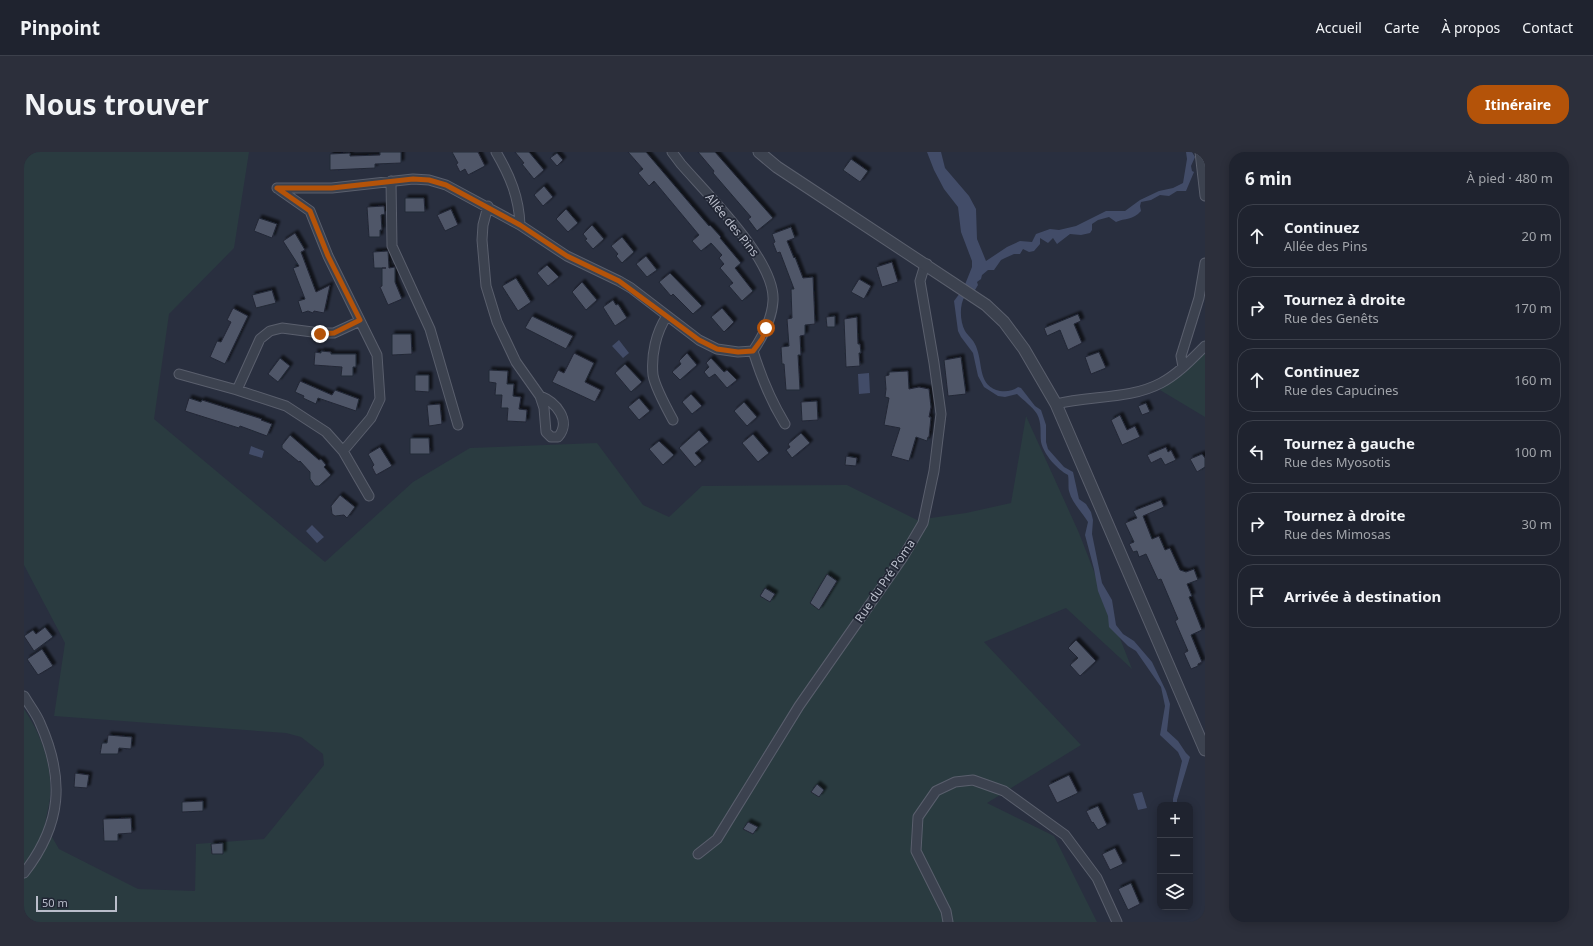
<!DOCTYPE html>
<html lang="fr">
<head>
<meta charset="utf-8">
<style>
	body { margin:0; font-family:"Noto Sans",sans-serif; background:#2c2f3b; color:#f1f3f6 }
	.controls { position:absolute; right:12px; bottom:12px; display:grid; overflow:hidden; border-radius:8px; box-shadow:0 2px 10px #0003 }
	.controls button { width:36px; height:36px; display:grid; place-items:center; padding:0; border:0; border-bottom:1px solid #3c404b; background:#1f232f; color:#f1f3f6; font:20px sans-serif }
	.scale { position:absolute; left:12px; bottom:10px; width:81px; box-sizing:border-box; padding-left:4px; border:2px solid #b9bdca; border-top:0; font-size:11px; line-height:14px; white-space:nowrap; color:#b9bdca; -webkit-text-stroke:3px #212634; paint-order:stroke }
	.stop { position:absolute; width:12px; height:12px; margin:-9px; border:3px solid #b45309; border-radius:50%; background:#fff }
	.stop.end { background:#b45309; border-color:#fff; box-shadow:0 1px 4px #0008 }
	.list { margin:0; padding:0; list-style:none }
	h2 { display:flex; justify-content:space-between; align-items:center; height:52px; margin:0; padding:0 16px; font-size:17px }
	h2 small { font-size:13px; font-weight:400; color:#a1a4aa }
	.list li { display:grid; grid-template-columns:26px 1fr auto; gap:12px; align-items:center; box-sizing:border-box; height:64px; margin:0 8px 8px; padding:0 8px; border:1px solid #3c404b; border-radius:16px }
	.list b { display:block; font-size:15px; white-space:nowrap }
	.list p { margin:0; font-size:13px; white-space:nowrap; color:#a1a4aa }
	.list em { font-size:13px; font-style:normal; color:#a1a4aa }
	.icon { flex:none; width:22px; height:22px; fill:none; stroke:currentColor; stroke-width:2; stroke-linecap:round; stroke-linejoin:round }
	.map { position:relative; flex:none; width:1181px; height:770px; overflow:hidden; border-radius:16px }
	header { display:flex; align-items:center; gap:24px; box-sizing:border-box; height:56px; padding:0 20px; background:#1f232f; border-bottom:1px solid #3c404b }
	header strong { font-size:19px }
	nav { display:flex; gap:22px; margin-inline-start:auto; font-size:14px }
	.intro { display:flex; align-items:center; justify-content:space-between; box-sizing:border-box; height:96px; padding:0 24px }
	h1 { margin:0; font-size:28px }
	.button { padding:10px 18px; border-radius:16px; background:#b45309; color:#fff; font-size:14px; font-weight:700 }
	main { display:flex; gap:24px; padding:0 24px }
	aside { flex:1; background:#1f232f; border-radius:16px; box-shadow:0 2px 10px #0003 }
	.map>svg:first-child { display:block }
	.green { fill:#2a3b40 }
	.water { fill:#424c68 }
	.building { fill:#4f5668; stroke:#232836; filter:url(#shadow) }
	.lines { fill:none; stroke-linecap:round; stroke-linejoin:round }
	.minor-casing { stroke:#5a5f6d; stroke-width:11 }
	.tertiary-casing { stroke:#5a5f6d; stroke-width:13 }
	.minor { stroke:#3c424f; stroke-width:9 }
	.tertiary { stroke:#3c424f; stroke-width:11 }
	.route { stroke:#b45309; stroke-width:5 }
	.labels { text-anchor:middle; stroke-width:3.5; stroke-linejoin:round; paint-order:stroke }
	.street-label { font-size:12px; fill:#b9bdca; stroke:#212634 }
</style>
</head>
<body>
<header>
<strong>Pinpoint</strong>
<nav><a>Accueil</a><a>Carte</a><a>À propos</a><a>Contact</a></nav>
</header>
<div class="intro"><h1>Nous trouver</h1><a class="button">Itinéraire</a></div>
<main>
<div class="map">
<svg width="1181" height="770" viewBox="0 0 1181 770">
	<defs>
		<filter id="shadow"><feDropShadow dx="3" dy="-3" stdDeviation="1" flood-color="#0009"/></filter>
	</defs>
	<rect width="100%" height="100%" fill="#292f3f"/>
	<path class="green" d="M0 0H225L210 96 145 162 130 267 301 410 389 330 446 296 573 291 619 353 645 365 678 334 823 333 893 368 942 361 987 351 1002 264 1055 381 1108 517 1042 456 960 490 1057 593 963 651 1030 684 1073 770H0V557C17 582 29 614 26 646 25 655 22 664 21 673L35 697 114 737 171 739 172 692 240 687 300 613 299 602 277 585 262 581 30 564 41 491 0 413Z
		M1181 201V265L1136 238Z"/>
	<path class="water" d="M903 0H917L921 16 945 44 952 57 953 87 962 109 983 95 996 89 1008 90 1012 82 1026 77 1035 78 1052 74 1082 59H1101L1116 48 1135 39 1149 36 1159 31 1163 7 1162 0H1168L1171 5 1167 14 1168 19 1170 20 1162 39H1153L1145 44 1136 43 1127 48 1117 50 1116 54 1117 59C1109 68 1101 66 1092 70L1085 65 1074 68 1068 72V78L1066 81 1057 83 1046 82 1033 92 1029 86 1024 91 1016 86V92L1010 99 1005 100 999 97 996 102H990L981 106 977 108 970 118H964L958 123 957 127 953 130 954 133 951 138 961 148 940 135 948 115V109L937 80 934 55 920 37 910 18Z
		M936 141 941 144C935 153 936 170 941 179 945 185 951 189 953 197 959 214 954 234 976 239 982 240 989 239 994 235L997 236 1011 254 1017 258 1022 273V290L1024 297 1040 315 1049 320 1055 347 1062 352 1067 360 1069 368 1068 382 1078 431 1088 448 1092 473 1099 482 1110 489 1128 510 1142 539 1146 552 1143 579 1154 589 1162 601 1166 605 1153 648V653H1149V647L1158 609 1154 600 1136 583 1141 554 1137 535 1112 499 1104 494 1085 475 1084 464 1074 439 1070 417 1061 383 1064 370C1058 360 1048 351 1045 339 1044 335 1045 328 1044 323 1033 317 1020 303 1017 290 1016 281 1018 271 1013 262 1009 255 999 248 993 242L981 245 974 244 960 235 954 224 949 201 937 185 934 179 930 149Z
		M595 188 605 201 599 206 588 194Z
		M845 221 846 241 835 242 834 222Z
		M227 294 240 299 238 306 225 302Z
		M288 373 300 385 293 391 282 379Z
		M1118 640 1123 656 1114 658 1109 642Z"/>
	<path class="building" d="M356 0H377V11L351 12V16L306 18V2L326 1V4L356 3Z
		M428 0H454L461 14 444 23 441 17 436 20 432 12 434 11Z
		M491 0H505L520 18 510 27 498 12 500 11Z
		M604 0H622L685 74 686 73 697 85 696 86 717 111 711 116 729 139 718 149 705 134 709 131 696 116 700 112 695 106 698 103 687 91 677 99 668 89 675 83 630 29 625 34 614 21 619 17Z
		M674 0H691L749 66 733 79 724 67 727 65 689 21 690 19Z
		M533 1 539 8 533 14 526 6Z
		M827 7 844 19 836 30 819 18Z
		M520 34 529 45 519 54 510 43Z
		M381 46H400L401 60H381Z
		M360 54 361 62 357 63 358 78H356V85H345L343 55Z
		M427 57 434 73 421 79 413 63Z
		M542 57 554 71 544 80 532 67Z
		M235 66 253 72 248 86 230 79Z
		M568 73 580 87 569 97 561 88 563 87 559 82Z
		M767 75 771 86 763 89 770 106 771 105 779 126 789 125 791 172 781 173V183L776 184 777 203H774L776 238H762L760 212H758L757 195 765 194 763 167 768 166 767 137H770L756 100 753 101 749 91 751 90 748 82Z
		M271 81 281 98 277 100 292 140 306 133 300 161 290 159 289 161 284 159 278 161 274 149 281 147 269 116 275 114 259 89Z
		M598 85 610 100 598 111 592 104 594 102 587 94Z
		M364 99 365 116 371 115V130L378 147 364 153 356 135 358 134V116H362H350L349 100Z
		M622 104 633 118 623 125 612 112Z
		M868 110 874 130 858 135 852 115Z
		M523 113 535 125 524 134 513 121Z
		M646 121 678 154 669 162 649 142 647 144 635 130Z
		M492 126 507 150 494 159 478 134Z
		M835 127 847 134 840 147 827 140Z
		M558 130 573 148 562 158 548 140Z
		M248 138 252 151 232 156 228 143Z
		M589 148 592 153 594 152 603 166 591 174 579 155Z
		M209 156 224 164 201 212 186 205 193 189 197 190 207 170 203 168Z
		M698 156 710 170 700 180 687 165Z
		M1054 162 1057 169 1050 172 1058 191 1044 198 1036 178 1023 184 1020 176Z
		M508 164 549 184 542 197 501 176Z
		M811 164V175H803L802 165Z
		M833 165 834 192H836L837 201H835L836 214 822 215 820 167Z
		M368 182H387L388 202 368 203Z
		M297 199 307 200V202H332V215H329V224H317L318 215 290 213 291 200 297 201Z
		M1075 200 1082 216 1067 222 1061 205Z
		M550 201 570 211 561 230 577 238 571 250 528 230 534 218 540 221Z
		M663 201 673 213 656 228 648 220 657 212 655 209Z
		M937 205 942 242 924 244 920 208Z
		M256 206 266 214 254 230 244 222Z
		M687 206 700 220 703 218 713 228 703 236 691 222 685 226 680 220 685 215 682 211Z
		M601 212 618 230 607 240 591 221Z
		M465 218 484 219 483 232H490L489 244 497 245 495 257 503 258 502 270 483 269 484 256H477L478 243H471L472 231 465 230Z
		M884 219 885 237 895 235 905 237 907 255 905 265H907L905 285H904L903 289 892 285 885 309 867 304 876 276 860 273 865 246 861 245 862 237 861 224 865 223V220Z
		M391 223H405V240L391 239Z
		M276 229 308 243 311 238 335 247 332 259 294 246 292 252 279 246 280 244 271 240Z
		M667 242 678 254 668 262 658 250Z
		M165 246 177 250 178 248 238 267 237 268 248 272 243 284 216 274 215 276 161 259Z
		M615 246 626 259 615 268 604 255Z
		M793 249 794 268 778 269 777 250Z
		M720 250 733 265 723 274 710 259Z
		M1122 251 1126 260 1118 263 1114 254Z
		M416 252 418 272 405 274 403 253Z
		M1096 263 1103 278 1111 274 1116 285 1098 293 1087 268Z
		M675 278 685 290 671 301 678 309 671 315 655 296Z
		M777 281 786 291 768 306 762 298 766 295 764 292Z
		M729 282 745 301 734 310 718 291Z
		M266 283 295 308 297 307 302 313 300 315 307 323 295 334H291L286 327V320L276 309 275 310 258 296V293Z
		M386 286H405L406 302H386Z
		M635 289 650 303 639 313 625 297Z
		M356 295 368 314 352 323 348 315 350 313 344 302Z
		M1142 295 1144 300 1147 298 1152 308 1141 313 1137 306 1127 311 1123 303Z
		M1178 302 1181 306V315L1173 320 1166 307Z
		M822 304 833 306 832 314 821 313Z
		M316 343 331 355 323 366 320 363 311 364 308 362 307 354Z
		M1137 348 1140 355 1119 364 1128 387 1135 384 1141 398 1146 396 1156 418 1162 420 1170 417 1174 428 1163 432 1168 444 1165 445 1178 478 1167 483 1178 510 1174 512V514L1167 517 1160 501 1164 499 1151 469 1154 467 1137 427 1134 428 1122 402 1115 405 1113 399 1109 400 1105 392 1110 390 1101 371 1113 366 1109 359Z
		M803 422 813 429 795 458 786 451Z
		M741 436 751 442 746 450 736 444Z
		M21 475 29 485 10 499 0 484 9 478 12 482Z
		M1052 488 1072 509 1056 524 1046 513 1054 506 1044 496Z
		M18 497 29 514 14 523 3 507Z
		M84 583 108 585 107 597 95 596 94 602H76L78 591H83Z
		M51 621 65 623 63 636 50 635Z
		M1045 623 1054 641 1033 651 1024 633Z
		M793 632 800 638 795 645 787 640Z
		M179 649V659L158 660V650Z
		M1074 654 1083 673 1074 678 1069 670 1068 671 1062 659Z
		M107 666 108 681 94 682V689H80L79 667Z
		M724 670 734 675 729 682 719 677Z
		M199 691V702H188L187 692Z
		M1091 696 1099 712 1086 718 1078 702Z
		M1107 731 1116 752 1104 758 1094 737Z"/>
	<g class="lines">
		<g class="minor-casing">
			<path id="minor" d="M472 0C486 24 495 45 496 73L543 104 595 129 607 136 675 188 693 197 714 200 729 199
				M648 0 657 12C683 42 752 109 749 149 748 167 739 184 729 199
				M1176 0 1181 44
				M367 29 368 94 406 177 434 273
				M253 36 286 59 304 104 353 203 356 247 347 266 319 299
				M253 36H308L389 27 405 28 422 33 496 73
				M464 54 459 73 458 88 462 134 473 170 492 210 516 244 520 256 522 280 527 285H534C548 269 532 250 516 244
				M643 164C632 180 627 203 629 223 631 235 643 257 649 268
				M729 199C737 225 747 249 761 272
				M1159 215 1157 204 1175 146 1181 111
				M155 222 213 238 262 254 302 280 319 299 345 344
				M213 238 236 187 246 179 258 176 296 181H310L336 169
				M1032 252C1066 243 1105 248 1137 231 1154 222 1168 207 1181 194
				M0 544C5 553 12 561 16 571 41 627 38 672 0 721
				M674 702 693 687 775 554 879 405 899 371 910 319 917 262 910 211 896 129 900 116 903 112
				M924 770 922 759 892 699 894 665 912 639 931 630 949 628 980 639 1041 683 1073 726 1093 770"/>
		</g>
		<g class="tertiary-casing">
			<path id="tertiary" d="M735 0 753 15 962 153 980 170 1000 197 1032 252 1181 598"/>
		</g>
		<use href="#minor" class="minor"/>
		<use href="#tertiary" class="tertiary"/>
	</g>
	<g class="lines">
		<path class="route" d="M296 182 310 181 336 168 304 104 286 59 253 36H308L389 27 405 28 422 33 496 73 543 104 595 129 675 188 693 197 714 200 729 199 738 187 742 176"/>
	</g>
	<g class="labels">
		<g class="street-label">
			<text transform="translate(708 73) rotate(51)" y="4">Allée des Pins</text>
			<text transform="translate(861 429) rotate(-56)" y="4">Rue du Pré Poma</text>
		</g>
	</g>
</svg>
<div class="controls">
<button>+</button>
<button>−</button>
<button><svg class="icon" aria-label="layers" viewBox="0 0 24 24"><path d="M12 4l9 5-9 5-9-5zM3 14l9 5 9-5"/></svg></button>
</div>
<div class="scale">50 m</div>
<div class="stop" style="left:742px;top:176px"></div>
<div class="stop end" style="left:296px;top:182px"></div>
</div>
<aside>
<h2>6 min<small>À pied · 480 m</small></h2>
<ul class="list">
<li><svg class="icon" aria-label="ahead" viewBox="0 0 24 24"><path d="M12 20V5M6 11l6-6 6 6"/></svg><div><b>Continuez</b><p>Allée des Pins</p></div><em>20 m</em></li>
<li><svg class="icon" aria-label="right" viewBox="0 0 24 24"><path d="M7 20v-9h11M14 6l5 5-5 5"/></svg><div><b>Tournez à droite</b><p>Rue des Genêts</p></div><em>170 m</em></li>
<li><svg class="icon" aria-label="ahead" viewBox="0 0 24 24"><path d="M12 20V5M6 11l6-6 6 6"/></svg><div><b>Continuez</b><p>Rue des Capucines</p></div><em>160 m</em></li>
<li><svg class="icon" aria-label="left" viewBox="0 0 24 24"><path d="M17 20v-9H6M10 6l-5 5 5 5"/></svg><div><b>Tournez à gauche</b><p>Rue des Myosotis</p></div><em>100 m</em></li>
<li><svg class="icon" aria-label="right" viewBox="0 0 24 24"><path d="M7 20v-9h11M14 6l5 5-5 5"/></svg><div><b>Tournez à droite</b><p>Rue des Mimosas</p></div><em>30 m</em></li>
<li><svg class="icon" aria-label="arrive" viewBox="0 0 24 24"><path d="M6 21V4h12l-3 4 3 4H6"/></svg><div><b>Arrivée à destination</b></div></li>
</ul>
</aside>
</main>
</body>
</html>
